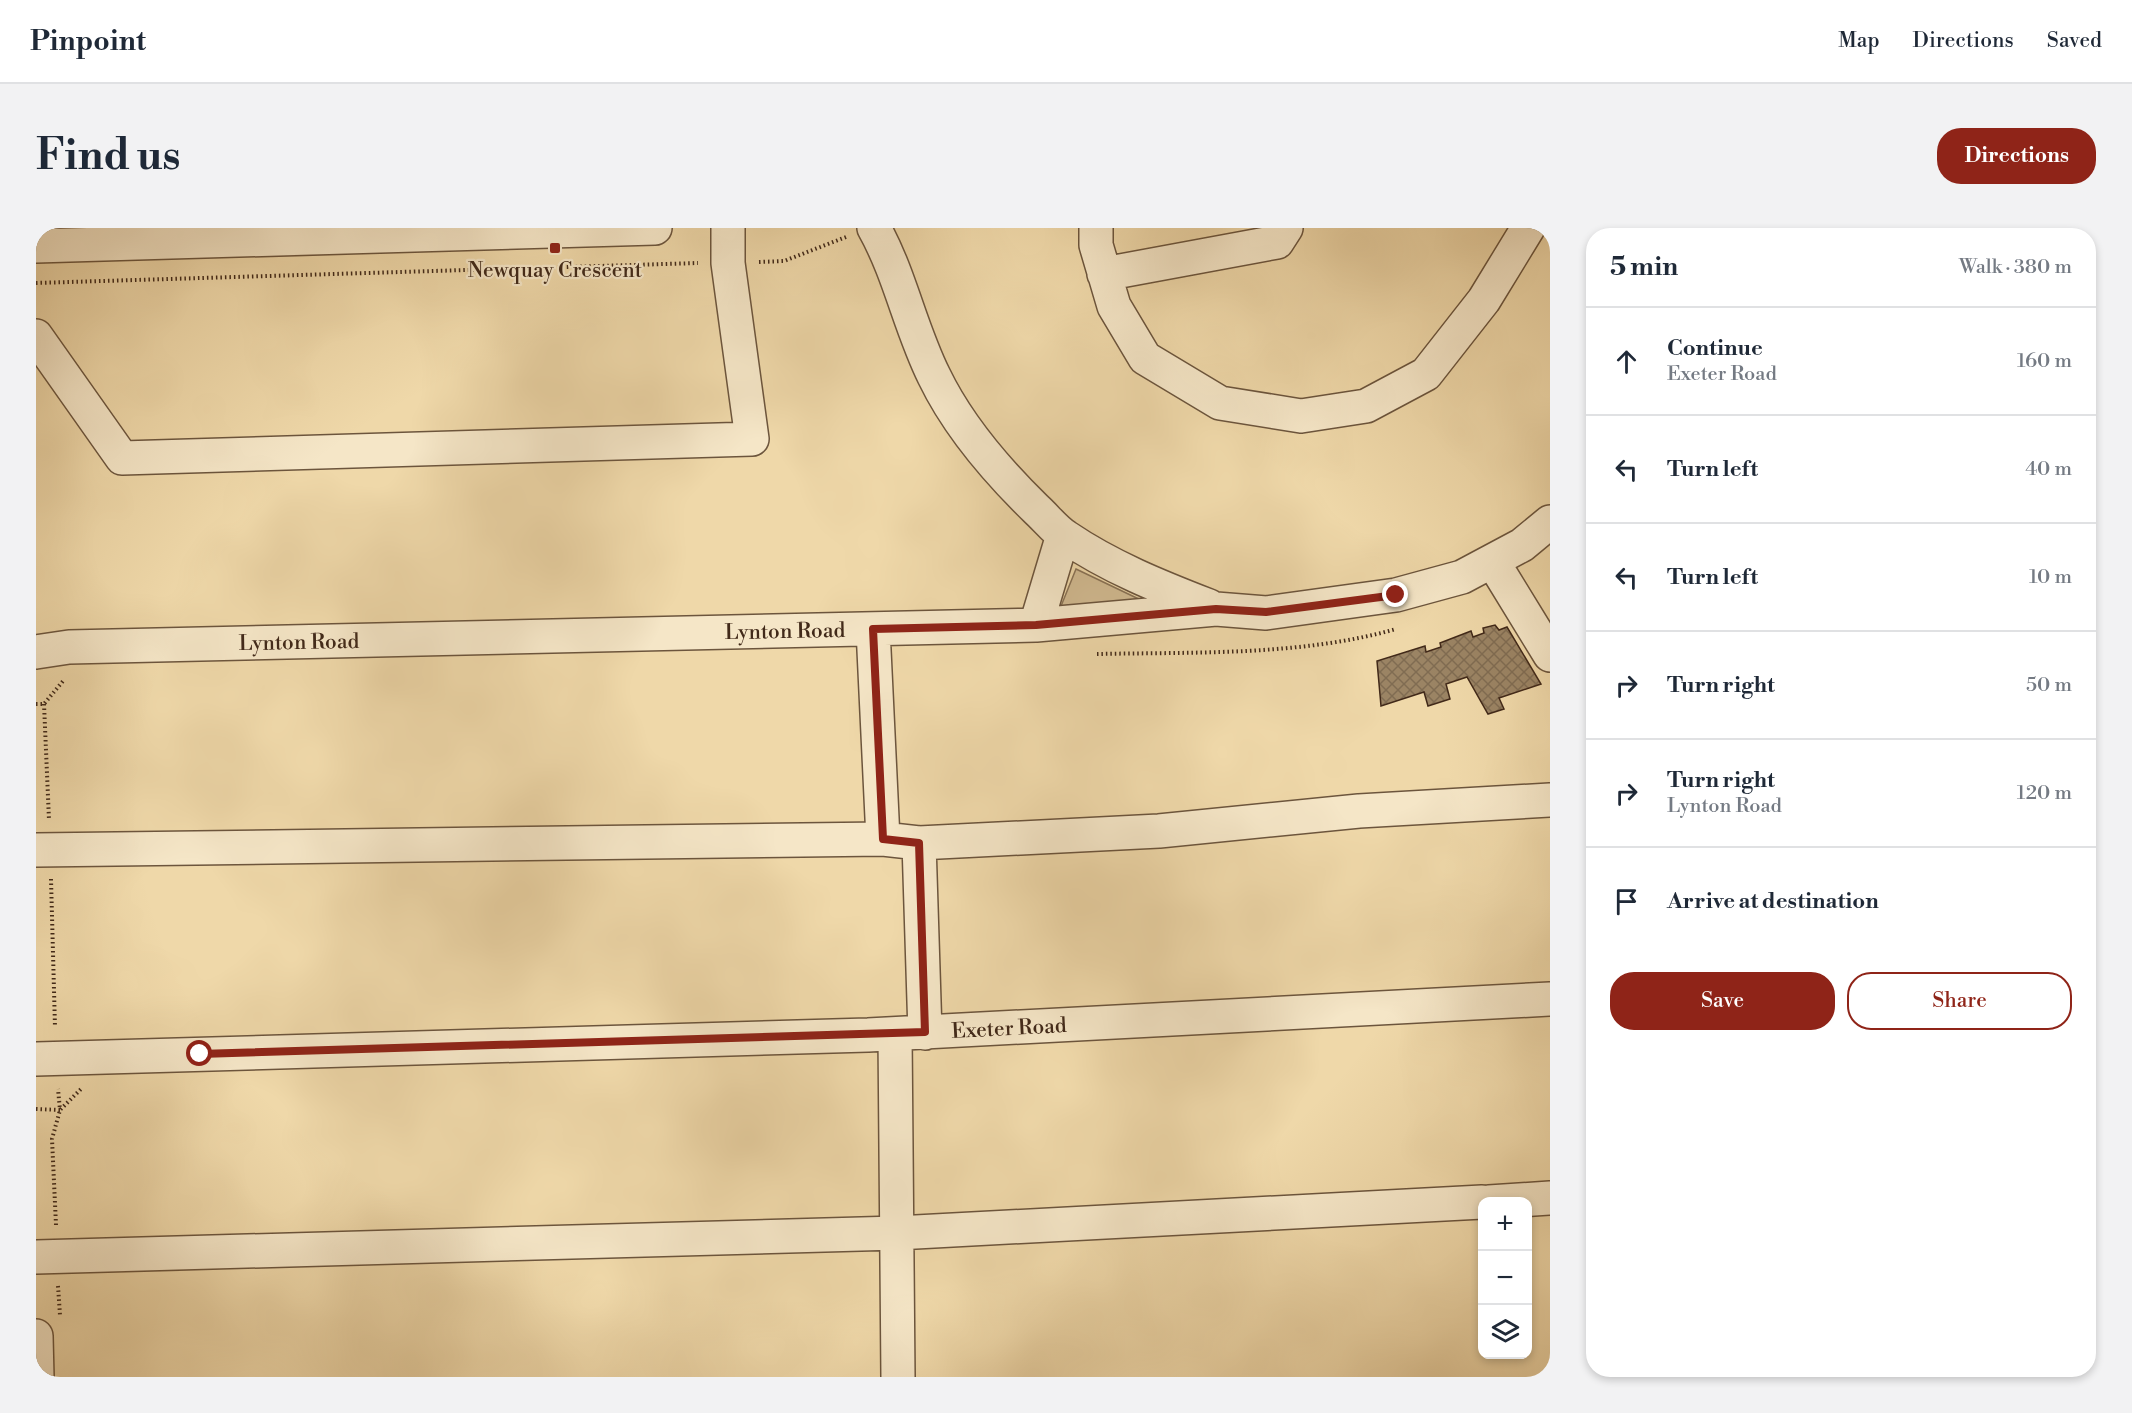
<!DOCTYPE html>
<html lang="en">
<head>
<meta charset="utf-8">
<style>
	body { margin:0; font-family:"Libre Bodoni",serif; background:#f2f2f3; color:#1f2937 }
	.controls { position:absolute; right:18px; bottom:18px; display:grid; overflow:hidden; border-radius:12px; box-shadow:0 3px 9px #0003 }
	.controls button { width:54px; height:54px; display:grid; place-items:center; padding:0; border:0; border-bottom:2px solid #e0e1e3; background:#fff; color:#1f2937; font:30px sans-serif }
	.stop { position:absolute; width:18px; height:18px; margin:-14px; border:4px solid #8f2418; border-radius:50%; background:#fff }
	.stop.end { background:#8f2418; border-color:#fff; box-shadow:0 2px 6px #0008 }
	.list { margin:0; padding:0; list-style:none }
	h2 { display:flex; justify-content:space-between; align-items:center; height:78px; margin:0; padding:0 24px; font-size:26px }
	h2 small { font-size:20px; font-weight:400; color:#747a83 }
	.list li { display:grid; grid-template-columns:39px 1fr auto; gap:18px; align-items:center; box-sizing:border-box; height:108px; padding:0 24px; border-top:2px solid #e0e1e3 }
	.list b { display:block; font-size:22px; white-space:nowrap }
	.list p { margin:0; font-size:20px; white-space:nowrap; color:#747a83 }
	.list em { font-size:20px; font-style:normal; color:#747a83 }
	.actions { display:flex; gap:12px; padding:18px 24px }
	.actions a { flex:1; padding:14px 0; border:2px solid #8f2418; border-radius:24px; text-align:center; font-size:21px; color:#8f2418 }
	.actions .main { background:#8f2418; color:#fff }
	.icon { flex:none; width:33px; height:33px; fill:none; stroke:currentColor; stroke-width:2; stroke-linecap:round; stroke-linejoin:round }
	.map { position:relative; flex:none; width:1514px; height:1149px; overflow:hidden; border-radius:24px }
	header { display:flex; align-items:center; gap:36px; box-sizing:border-box; height:84px; padding:0 30px; background:#fff; border-bottom:2px solid #e0e1e3 }
	header strong { font-size:28px }
	nav { display:flex; gap:33px; margin-inline-start:auto; font-size:21px }
	.intro { display:flex; align-items:center; justify-content:space-between; box-sizing:border-box; height:144px; padding:0 36px }
	h1 { margin:0; font-size:42px }
	.button { padding:15px 27px; border-radius:24px; background:#8f2418; color:#fff; font-size:21px; font-weight:700 }
	main { display:flex; gap:36px; padding:0 36px }
	aside { flex:1; background:#fff; border-radius:24px; box-shadow:0 3px 9px #0003 }
	.map>svg:first-child { display:block }
	.grass { fill:#d1ba91; stroke:#897255; stroke-width:1.5 }
	.building { fill:url(#building-cross-hatch); stroke:#412919; stroke-width:1.5 }
	.lines { fill:none; stroke-linecap:round; stroke-linejoin:round }
	.minor-casing { stroke:#6c553d; stroke-width:36 }
	.path { stroke:#412919; stroke-width:4; stroke-dasharray:1.5 3; stroke-linecap:butt }
	.minor { stroke:#f5e6c7; stroke-width:33 }
	.route { stroke:#8f2418; stroke-width:8 }
	.poi-dot { fill:#8f2418; stroke:#f5e6c7; stroke-width:2 }
	.labels { text-anchor:middle; stroke-width:4.5; stroke-linejoin:round; paint-order:stroke }
	.poi-label { font-size:21px; fill:#412919; stroke:#f5e6c7 }
	.street-label { font-size:21px; fill:#412919; stroke:#f5e6c7 }
</style>
</head>
<body>
<header>
<strong>Pinpoint</strong>
<nav><a>Map</a><a>Directions</a><a>Saved</a></nav>
</header>
<div class="intro"><h1>Find us</h1><a class="button">Directions</a></div>
<main>
<div class="map">
<svg width="1514" height="1149" viewBox="0 0 1514 1149">
	<defs>
		<pattern id="building-cross-hatch" width="8" height="8" patternUnits="userSpaceOnUse" patternTransform="scale(1.5)"><rect width="8" height="8" fill="#9b8464"/><path d="M0 0l8 8M0 8l8-8" fill="none" stroke="#806c52"/></pattern>
	</defs>
	<rect width="100%" height="100%" fill="#efd8a9"/>
	<filter id="stains"><feTurbulence type="fractalNoise" baseFrequency=".00333" numOctaves="4"/><feColorMatrix values="0 0 0 0 .2 0 0 0 0 .09 0 0 0 0 .02 0 0 0 .5 -.17"/></filter>
	<radialGradient id="worn" r=".72"><stop offset=".6" stop-color="#630" stop-opacity="0"/><stop offset="1" stop-color="#630" stop-opacity=".3"/></radialGradient>
	<path class="grass" d="M1040 341 1109 374 1021 388Z"/>
	<path class="building" d="M1459 397 1463 402 1471 399 1505 456 1463 470 1468 481 1452 486 1431 449 1410 456 1414 471 1392 478 1388 464 1345 478 1341 433 1389 418 1390 424 1405 419 1404 415 1435 403 1437 409 1448 405 1447 400Z"/>
	<g class="lines">
		<g class="minor-casing">
			<path id="minor" d="M838 0C864 46 874 100 898 148 922 198 960 242 1000 281 1010 290 1019 302 1030 309 1074 339 1124 359 1173 378
				M1060 0V17L1078 78 1109 130 1184 175 1265 188 1330 178 1390 146 1448 72 1492 0
				M0 18 619 0
				M1068 46 1241 14 1250 0
				M0 108 86 230 716 211 692 35V0
				M1457 334 1514 427
				M1000 397 1027 307
				M837 401 847 611
				M0 424 33 419 1000 397 1180 381 1230 385 1360 367 1426 349 1486 317 1514 294
				M883 615 889 805
				M0 622 847 611 883 615 1123 603 1323 583 1514 572
				M859 806 862 1149
				M0 831 832 807 1514 771
				M1453 974 1514 970
				M0 1029 861 1005 1446 974
				M0 1108 1 1149"/>
		</g>
		<path class="path" d="M723 34 748 33 810 9
			M0 55 662 35
			M1061 426C1159 424 1265 428 1360 401
			M0 476H8L27 453
			M8 476 13 592
			M15 651 19 799
			M0 881 24 882 22 861
			M20 997 16 911 24 882 45 861
			M22 1058 24 1087"/>
		<use href="#minor" class="minor"/>
	</g>
	<g class="lines">
		<path class="route" d="M164 826 889 804 883 615 847 611 837 401 1000 397 1180 381 1230 384 1360 367"/>
	</g>
	<rect class="poi-dot" x="513" y="14" width="12" height="12" rx="3"/>
	<g class="labels">
		<g class="poi-label">
			<text x="519" y="49">Newquay Crescent</text>
		</g>
		<g class="street-label">
			<text transform="translate(749 403) rotate(-1)" y="7">Lynton Road</text>
			<text transform="translate(263 414) rotate(-1)" y="7">Lynton Road</text>
			<text transform="translate(973 800) rotate(-3)" y="7">Exeter Road</text>
		</g>
	</g>
	<rect width="100%" height="100%" filter="url(#stains)"/>
	<rect width="100%" height="100%" fill="url(#worn)"/>
</svg>
<div class="controls">
<button>+</button>
<button>−</button>
<button><svg class="icon" aria-label="layers" viewBox="0 0 24 24"><path d="M12 4l9 5-9 5-9-5zM3 14l9 5 9-5"/></svg></button>
</div>
<div class="stop" style="left:164px;top:826px"></div>
<div class="stop end" style="left:1360px;top:367px"></div>
</div>
<aside>
<h2>5 min<small>Walk · 380 m</small></h2>
<ul class="list">
<li><svg class="icon" aria-label="ahead" viewBox="0 0 24 24"><path d="M12 20V5M6 11l6-6 6 6"/></svg><div><b>Continue</b><p>Exeter Road</p></div><em>160 m</em></li>
<li><svg class="icon" aria-label="left" viewBox="0 0 24 24"><path d="M17 20v-9H6M10 6l-5 5 5 5"/></svg><div><b>Turn left</b></div><em>40 m</em></li>
<li><svg class="icon" aria-label="left" viewBox="0 0 24 24"><path d="M17 20v-9H6M10 6l-5 5 5 5"/></svg><div><b>Turn left</b></div><em>10 m</em></li>
<li><svg class="icon" aria-label="right" viewBox="0 0 24 24"><path d="M7 20v-9h11M14 6l5 5-5 5"/></svg><div><b>Turn right</b></div><em>50 m</em></li>
<li><svg class="icon" aria-label="right" viewBox="0 0 24 24"><path d="M7 20v-9h11M14 6l5 5-5 5"/></svg><div><b>Turn right</b><p>Lynton Road</p></div><em>120 m</em></li>
<li><svg class="icon" aria-label="arrive" viewBox="0 0 24 24"><path d="M6 21V4h12l-3 4 3 4H6"/></svg><div><b>Arrive at destination</b></div></li>
</ul>
<div class="actions"><a class="main">Save</a><a>Share</a></div>
</aside>
</main>
</body>
</html>
